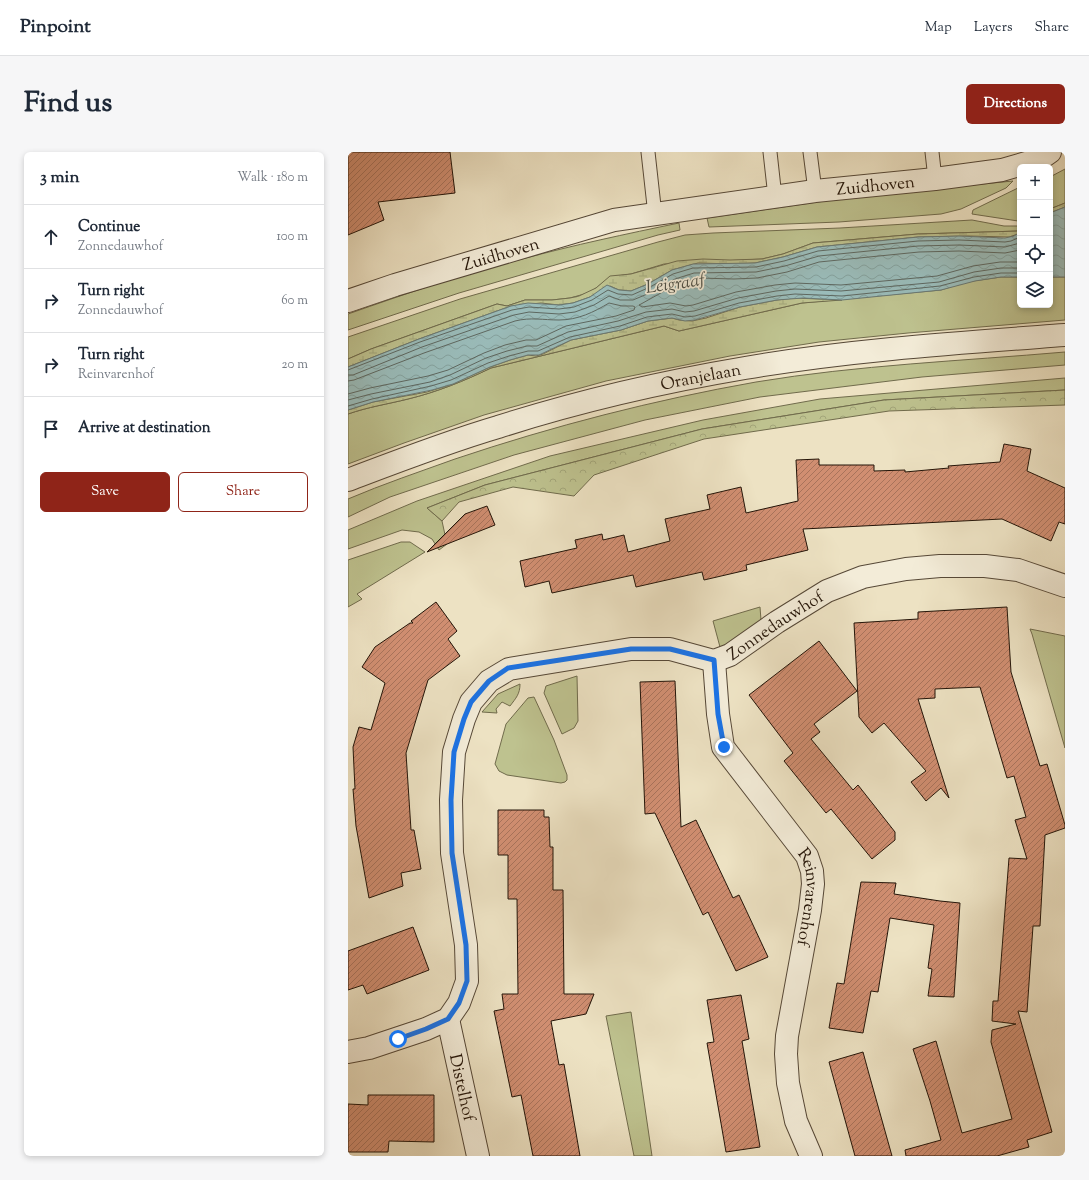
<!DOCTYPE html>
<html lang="en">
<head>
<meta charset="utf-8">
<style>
	body { margin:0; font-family:"Sorts Mill Goudy",serif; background:#f6f6f7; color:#1f2937 }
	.controls { position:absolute; right:12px; top:12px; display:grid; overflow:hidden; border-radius:6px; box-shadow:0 2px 6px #0003 }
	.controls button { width:36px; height:36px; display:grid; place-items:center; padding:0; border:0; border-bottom:1px solid #e0e1e3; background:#fff; color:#1f2937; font:20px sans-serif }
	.stop { position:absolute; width:12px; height:12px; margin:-9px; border:3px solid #1a73e8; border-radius:50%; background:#fff }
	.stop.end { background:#1a73e8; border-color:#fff; box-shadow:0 1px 4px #0008 }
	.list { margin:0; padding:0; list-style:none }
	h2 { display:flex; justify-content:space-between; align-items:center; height:52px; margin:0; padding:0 16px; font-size:17px }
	h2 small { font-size:13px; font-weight:400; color:#747a83 }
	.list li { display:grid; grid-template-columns:26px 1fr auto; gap:12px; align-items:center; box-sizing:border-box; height:64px; padding:0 16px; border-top:1px solid #e0e1e3 }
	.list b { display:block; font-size:15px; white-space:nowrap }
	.list p { margin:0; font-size:13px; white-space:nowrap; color:#747a83 }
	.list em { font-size:13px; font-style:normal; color:#747a83 }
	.actions { display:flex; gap:8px; padding:12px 16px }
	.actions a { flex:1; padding:9px 0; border:1px solid #8f2418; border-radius:6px; text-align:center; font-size:14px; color:#8f2418 }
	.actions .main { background:#8f2418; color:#fff }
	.icon { flex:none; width:22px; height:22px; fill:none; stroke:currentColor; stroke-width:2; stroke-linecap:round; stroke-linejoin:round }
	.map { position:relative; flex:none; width:717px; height:1004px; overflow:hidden; border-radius:6px }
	header { display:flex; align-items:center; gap:24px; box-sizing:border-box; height:56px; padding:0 20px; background:#fff; border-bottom:1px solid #e0e1e3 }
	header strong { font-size:19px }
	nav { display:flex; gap:22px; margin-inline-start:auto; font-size:14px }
	.intro { display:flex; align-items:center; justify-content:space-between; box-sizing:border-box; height:96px; padding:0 24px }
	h1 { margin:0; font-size:28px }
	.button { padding:10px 18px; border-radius:6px; background:#8f2418; color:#fff; font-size:14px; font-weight:700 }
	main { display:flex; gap:24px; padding:0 24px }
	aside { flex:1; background:#fff; border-radius:6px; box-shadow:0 2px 6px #0003 }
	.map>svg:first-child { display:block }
	.green { fill:#bec28f; stroke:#706b4c }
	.forest { fill:url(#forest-crowns); stroke:#706b4c }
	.wetland { fill:url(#wetland-marsh); stroke:#706b4c }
	.water { fill:url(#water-waves); stroke:#6a7973 }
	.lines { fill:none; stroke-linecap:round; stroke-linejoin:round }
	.shore { stroke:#5e6861; stroke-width:1 }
	.building { fill:url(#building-hatch); stroke:#231408 }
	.service-casing { stroke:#564837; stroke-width:15 }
	.minor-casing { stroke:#564837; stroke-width:24 }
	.tertiary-casing { stroke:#564837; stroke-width:24 }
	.service { stroke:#f3ecd8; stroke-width:13 }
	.minor { stroke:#f3ecd8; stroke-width:22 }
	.tertiary { stroke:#f3ecd8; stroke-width:22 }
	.route { stroke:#1a73e8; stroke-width:5 }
	.labels { text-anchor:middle; stroke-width:3.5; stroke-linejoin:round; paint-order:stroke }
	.street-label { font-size:17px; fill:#231408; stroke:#f3ecd8 }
	.water-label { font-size:18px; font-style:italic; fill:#4d4f46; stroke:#f3ecd8 }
</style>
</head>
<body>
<header>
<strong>Pinpoint</strong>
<nav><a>Map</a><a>Layers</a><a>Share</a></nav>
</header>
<div class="intro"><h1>Find us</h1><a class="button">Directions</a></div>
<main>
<aside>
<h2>3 min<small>Walk · 180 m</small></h2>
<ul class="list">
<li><svg class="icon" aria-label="ahead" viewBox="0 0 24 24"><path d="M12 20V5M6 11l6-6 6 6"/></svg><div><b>Continue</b><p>Zonnedauwhof</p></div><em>100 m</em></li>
<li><svg class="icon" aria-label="right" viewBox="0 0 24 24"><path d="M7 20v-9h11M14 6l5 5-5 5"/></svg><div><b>Turn right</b><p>Zonnedauwhof</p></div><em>60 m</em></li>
<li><svg class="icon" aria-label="right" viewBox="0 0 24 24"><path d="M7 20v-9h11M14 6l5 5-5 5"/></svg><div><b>Turn right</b><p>Reinvarenhof</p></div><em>20 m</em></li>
<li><svg class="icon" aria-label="arrive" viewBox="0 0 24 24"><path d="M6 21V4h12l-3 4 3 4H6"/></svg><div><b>Arrive at destination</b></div></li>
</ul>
<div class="actions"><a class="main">Save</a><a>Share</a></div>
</aside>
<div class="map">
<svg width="717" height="1004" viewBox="0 0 717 1004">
	<defs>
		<pattern id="forest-crowns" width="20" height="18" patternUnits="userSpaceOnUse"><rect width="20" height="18" fill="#bec28f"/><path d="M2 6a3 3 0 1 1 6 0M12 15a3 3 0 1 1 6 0" fill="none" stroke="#a3a67a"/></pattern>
		<pattern id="wetland-marsh" width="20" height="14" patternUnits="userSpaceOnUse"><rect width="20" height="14" fill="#bec28f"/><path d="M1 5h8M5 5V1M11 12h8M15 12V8" fill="none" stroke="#a3a67a"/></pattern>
		<pattern id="water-waves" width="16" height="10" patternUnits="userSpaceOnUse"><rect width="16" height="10" fill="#9abcba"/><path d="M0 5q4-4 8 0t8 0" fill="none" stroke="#84a19e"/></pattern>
		<pattern id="building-hatch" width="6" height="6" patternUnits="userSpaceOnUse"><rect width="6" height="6" fill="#d08e71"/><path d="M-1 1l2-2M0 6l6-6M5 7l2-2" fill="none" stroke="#a8735b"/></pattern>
	</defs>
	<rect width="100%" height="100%" fill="#ede2c3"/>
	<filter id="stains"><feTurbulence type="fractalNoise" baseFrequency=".005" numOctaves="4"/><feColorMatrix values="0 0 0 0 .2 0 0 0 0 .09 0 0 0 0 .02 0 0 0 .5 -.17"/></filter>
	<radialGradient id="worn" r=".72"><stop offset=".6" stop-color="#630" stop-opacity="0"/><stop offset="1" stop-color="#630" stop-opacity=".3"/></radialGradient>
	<path class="green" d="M717 17V51L702 57V25Z
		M665 29 658 36 613 57 593 62 491 70 361 75 359 66 511 44Z
		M672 35V79L570 82 465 91 435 102 414 107 316 112 283 122 262 125 248 136 240 141 222 146 204 148H177L159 154 149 152 23 197 0 207V185L112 147 310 90 337 83 365 81 492 76 624 68 656 74H670V69L624 62 625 58Z
		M331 71 332 78 310 83 111 141 0 178V162C57 142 115 122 174 107 226 93 278 82 331 71Z
		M653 125H672V153H702V125H717V168L560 181 471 190 382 204 258 229 136 263 56 291 0 312V262C20 255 40 252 60 247 89 240 116 229 143 216L316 174 331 179 454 151 593 138 618 130Z
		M717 200V213L574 225 412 245 297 268 166 303 42 345 0 365V347C35 332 71 320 107 307 205 274 306 248 408 230 510 213 614 209 717 200Z
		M717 226V238L536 248 354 277 137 333 79 356 94 369 99 392 91 398 84 387 71 380 54 378 0 397V378L69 349 202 304 355 268 472 247Z
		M53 390H62L77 400 9 442 14 447 0 455V408Z
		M412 455 413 468 383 490 372 495 365 469Z
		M682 477 717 484V596L684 482Z
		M229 524 230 569 226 576 214 582 196 541 198 534Z
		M172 532C172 542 168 546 162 554L154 550 148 557 149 561 134 560 150 542Z
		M186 545 206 588 219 623V628L217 630 213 631 159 623 151 619 147 612 158 572 180 546Z
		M283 860 304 1004H286L258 864Z"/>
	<path class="forest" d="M717 238V253L541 259 356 287 246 323 226 344 165 335 111 350 94 369 79 356 137 333 354 277 536 248Z"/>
	<path class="wetland" d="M717 51V55L702 61V57Z
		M672 79 670 82 661 85 620 84 570 85 469 95 435 105 407 111 386 112 350 111 324 118 300 132 283 139 271 138 262 134 242 145 225 151 211 153 193 151 163 154 71 187 0 215V207L23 197 149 152 159 154 177 148H204L222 146 231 144 248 136 262 124 283 122 329 109 355 107 382 108 414 107 435 102 465 91 570 82Z
		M447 146 494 148 454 151 331 179 316 174 143 216C116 229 89 240 60 247 40 252 20 255 0 262V258L25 250 79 240 105 232 142 215 162 208 180 203 188 204 195 202 223 188 273 178 300 169 324 166 331 168 344 169 358 166 392 155 429 148Z"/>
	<path class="water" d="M717 55V125H702V61Z
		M672 80V125H653L627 129 593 138 494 148 455 146 429 148 392 155 347 168 337 169 324 166 300 169 273 178 223 188 191 203H180L162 208 142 215 105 232 84 238 25 250 0 258V215L71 187 163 154 180 151 211 153 225 151 242 145 259 133 271 138 283 139 300 132 324 118 345 112 407 111 435 105 469 95 570 85 611 84 657 86 666 84Z"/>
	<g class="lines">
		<path class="shore" d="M672 98 657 101 611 99 571 100 471 110 439 120 409 126 386 127 351 126 329 132 293 152 291 153 294 155 322 151 338 154 345 153 388 140 427 133 447 131 493 133 589 124 625 114 652 110H672
			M0 218 72 190 164 158 181 155 211 157 226 155 244 148 260 138 270 142 284 143 302 135 325 122 345 116 408 115 436 109 470 99 570 89 611 88 657 90 663 89 672 85
			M0 223H5L74 195 166 163 181 160 211 162 227 160 246 153 261 144 272 148H285L304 140 327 127 346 121 408 120 437 114 471 104 570 94 611 93 657 95 672 91
			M0 229 6 228 76 201 167 169C183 165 195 168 211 168 230 168 246 160 261 151L274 154H285L287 155 286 158 268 164 218 174 188 188H178L157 193 136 201 100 218 80 224 22 236 0 242
			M0 248 23 242 82 230 102 223 138 206 159 199 179 194H189L220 180 270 169 298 160 324 157 337 160 346 159 390 146 428 139 447 137 493 139 591 130 626 120 653 116H672
			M0 254 24 247 83 234 103 228 140 211 161 204 180 199H190L222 185 272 174 299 165 324 162 337 165 347 164 391 151 429 144 447 142 494 144 592 134 626 125 653 121H672"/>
	</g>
	<path class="building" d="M0 0H102L107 41 30 50 36 68 0 83Z
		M656 292 683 297 679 319 717 336V372L711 370 703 389 654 367 455 377 460 398 398 413 399 418 356 428 354 420 288 435 285 423 204 441 201 429 177 435 172 409 229 396 227 388 254 382 255 388 276 383 280 400 322 389 317 367 362 357 359 343 393 335 398 361 450 349 448 308 471 307V313H526V319L557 318V320L601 316 600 314 652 310Z
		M139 354 147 373 79 400 117 362Z
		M88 450 109 479 100 487 112 504 80 528 58 601 63 678H66L73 717 53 721 55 734 21 746 8 674 5 637H7L5 595 11 575 23 578 37 531 14 515 27 495 62 471H65L63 469Z
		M659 455 663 520 692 614 699 612 717 673V676L697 683 692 774H685L679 860 670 859 704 980 679 988 681 995 649 1004H558L557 998 593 988 582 949 565 897 588 889 614 981 664 967 643 890 644 878 668 872 644 869 645 849H650L661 706 679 707 667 668 678 665 666 624 659 626 632 535 587 537V546L570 547 601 646 593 636 578 649 563 630 578 619 536 571 524 581 511 565 506 471 570 467V460Z
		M471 489 509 539 466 572 472 580 463 587 505 638 510 633 547 680V688L524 707 483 657 478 661 436 609 445 601 401 543Z
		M327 529 333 675 348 668 385 746 391 743 420 805 388 819 360 760 355 763 307 661 297 662 292 530Z
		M150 658H196V665H201L202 695H205V738H215L216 842H246L238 862 203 869 211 913 216 912 232 1004H185L173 943 164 945 146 859 156 857 154 842H170L169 747H160V703H150Z
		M513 730 548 731 546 742 592 749 612 751 606 845 580 844 584 817 580 816 586 773 542 766 530 840 523 839 515 881 481 876 489 831 496 832Z
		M65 775 81 818 19 842 15 833 0 838V799Z
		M393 843 401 887 394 889 412 995 378 1000 359 891 366 890 359 848Z
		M515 900 521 922 544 1004H507L481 910Z
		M20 943H86V990L41 989 40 1000H0V952L20 953Z"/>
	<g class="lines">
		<g class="service-casing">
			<path id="service" d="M300 0 307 63
				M422 0 427 45
				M462 0 467 39
				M584 0 587 27"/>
		</g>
		<g class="minor-casing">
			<g id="minor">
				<path id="s1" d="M0 149 47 133 266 68 467 39 587 27 654 18 692 7 702 0"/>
				<path id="s2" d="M366 509 370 562 375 595 459 704 464 719 465 732 462 758 439 884 438 902 440 931 448 969 463 1004"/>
				<path id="s3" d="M100 867 130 1004"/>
				<path id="s4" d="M0 900 21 896 78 877 100 867 111 851 119 829 118 793 104 701 103 648 106 600 116 567 123 550 141 529 161 517 283 497H322L366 509 382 503 429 470 479 439 515 425 558 417 592 414H637L670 418 717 434"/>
			</g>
		</g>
		<g class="tertiary-casing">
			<g id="tertiary">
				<path id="s5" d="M0 328C50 309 99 290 150 275 231 249 314 230 397 216 503 198 610 191 717 183"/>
			</g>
		</g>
		<use href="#service" class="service"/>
		<use href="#minor" class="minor"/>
		<use href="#tertiary" class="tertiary"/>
	</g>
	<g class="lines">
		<path class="route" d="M50 887 78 877 100 867 111 851 119 829 118 793 104 701 103 648 106 600 116 567 123 550 141 529 160 516 283 497H322L366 508 370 562 376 595"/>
	</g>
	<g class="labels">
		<g class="street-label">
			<text dy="6" stroke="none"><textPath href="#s1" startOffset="542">Zuidhoven</textPath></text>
			<text dy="6" stroke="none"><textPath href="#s1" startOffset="160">Zuidhoven</textPath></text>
			<text dy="6" stroke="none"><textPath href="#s5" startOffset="368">Oranjelaan</textPath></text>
			<text dy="6" stroke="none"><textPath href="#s4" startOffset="762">Zonnedauwhof</textPath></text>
			<text dy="6" stroke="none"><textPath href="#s2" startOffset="266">Reinvarenhof</textPath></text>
			<text dy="6" stroke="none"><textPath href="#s3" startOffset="70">Distelhof</textPath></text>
		</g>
		<g class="water-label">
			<text transform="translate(327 131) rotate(-8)" y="6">Leigraaf</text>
		</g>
	</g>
	<rect width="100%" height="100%" filter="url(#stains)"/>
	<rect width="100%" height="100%" fill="url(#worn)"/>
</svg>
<div class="controls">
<button>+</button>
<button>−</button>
<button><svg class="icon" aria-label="locate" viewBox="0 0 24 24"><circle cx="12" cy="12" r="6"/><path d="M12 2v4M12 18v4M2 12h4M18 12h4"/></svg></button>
<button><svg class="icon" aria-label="layers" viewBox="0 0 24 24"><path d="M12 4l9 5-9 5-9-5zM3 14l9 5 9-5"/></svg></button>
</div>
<div class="stop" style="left:50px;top:887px"></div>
<div class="stop end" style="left:376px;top:595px"></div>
</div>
</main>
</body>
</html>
